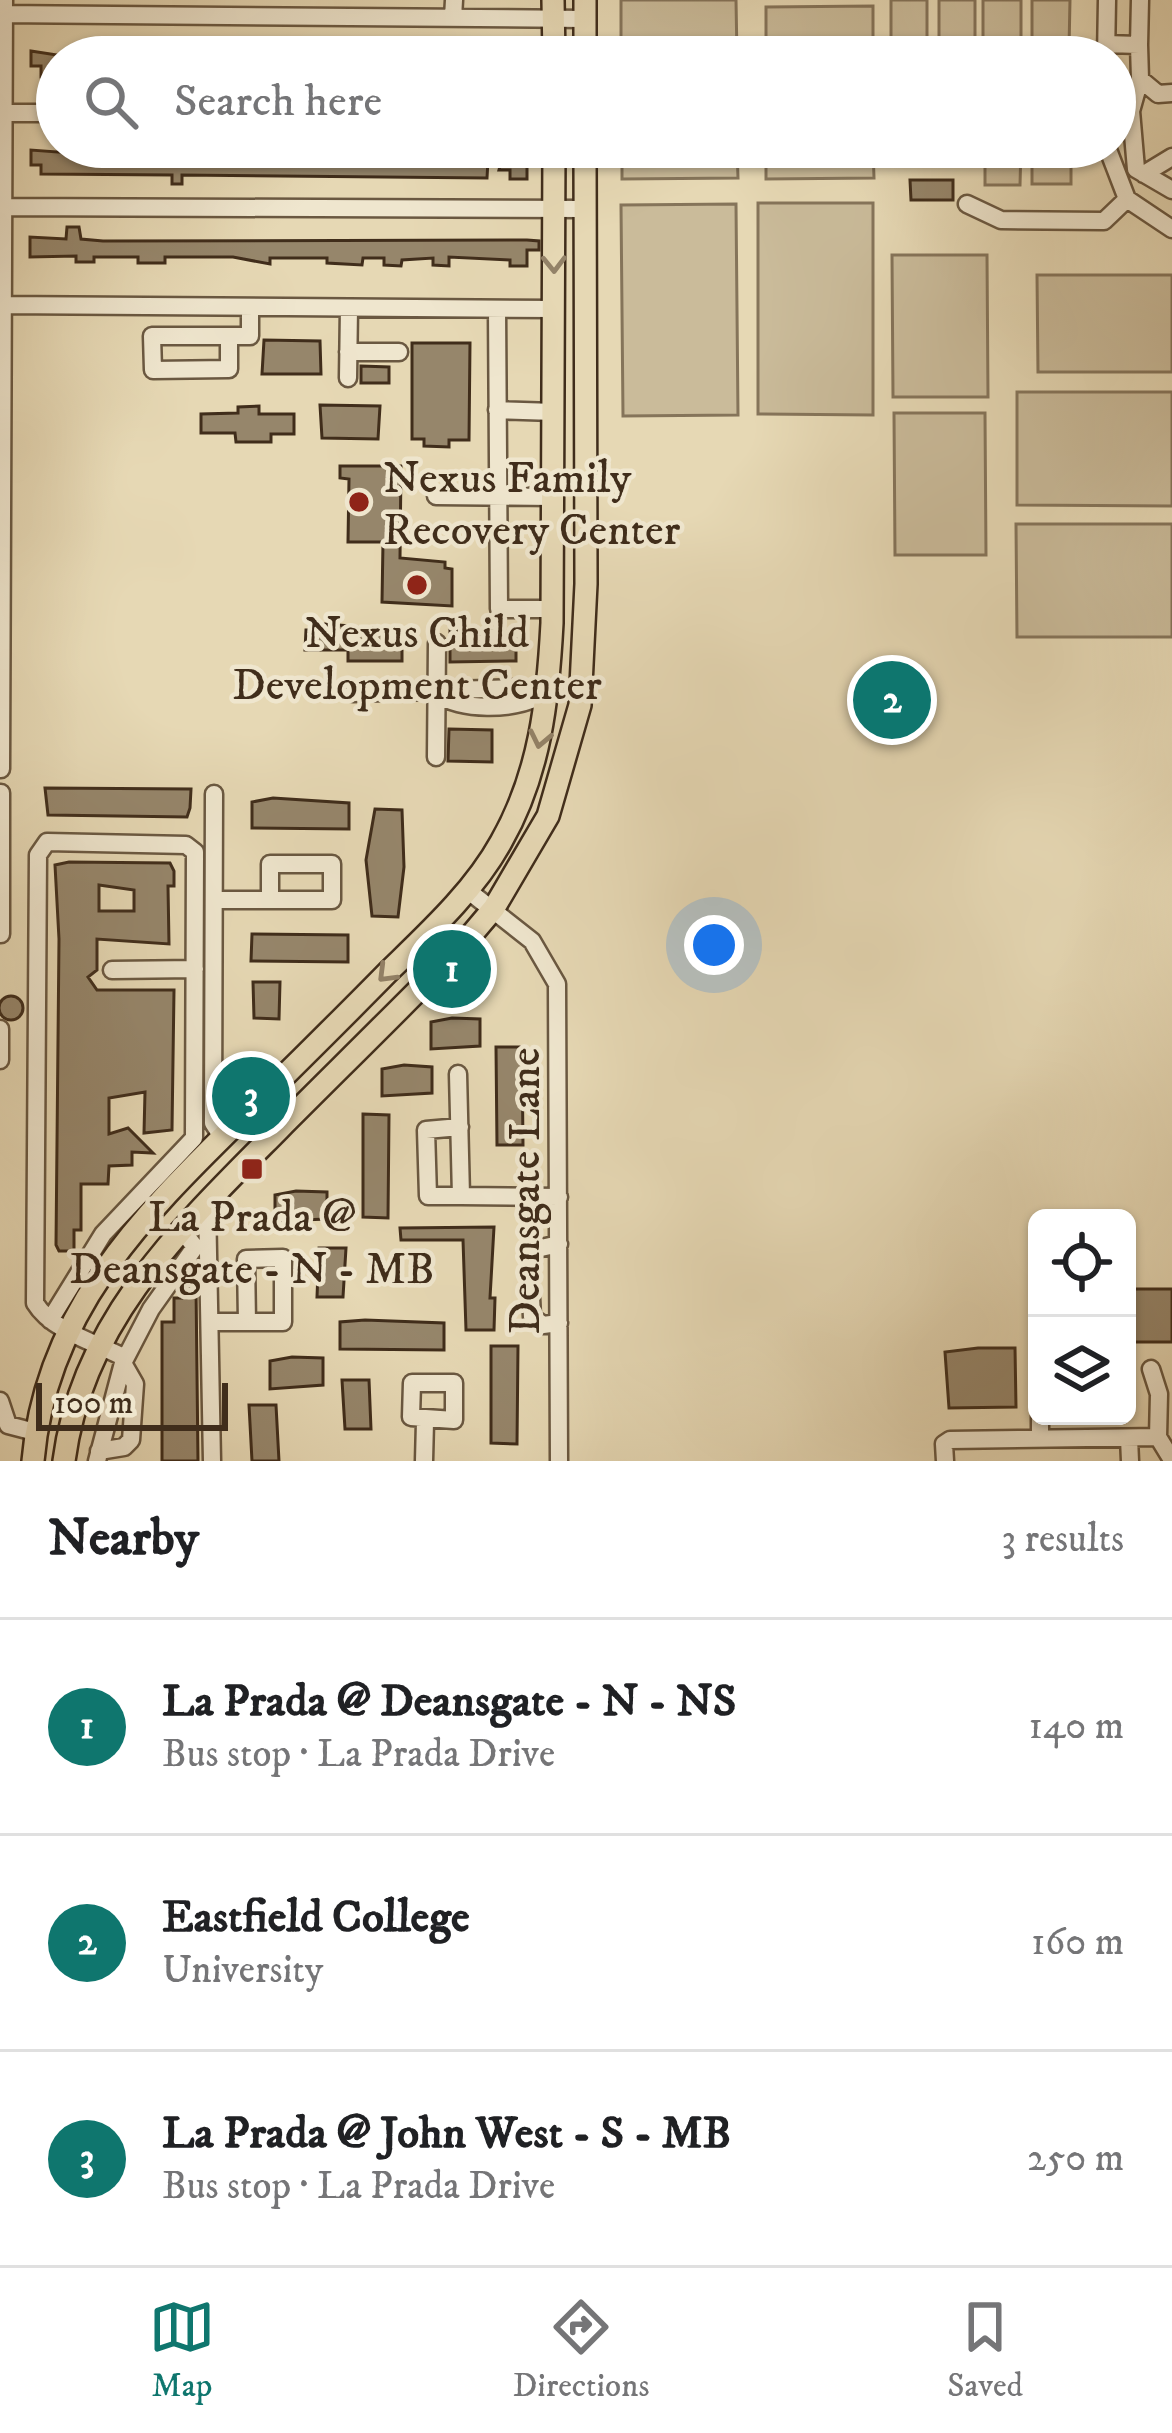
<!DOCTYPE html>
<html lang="en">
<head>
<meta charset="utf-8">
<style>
	body { margin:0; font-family:"IM FELL DW Pica",serif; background:#f2f2f2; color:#202124 }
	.controls { position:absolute; right:36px; bottom:36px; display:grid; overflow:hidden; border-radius:18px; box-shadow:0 3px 9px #0004 }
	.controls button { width:108px; height:108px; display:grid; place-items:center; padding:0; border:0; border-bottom:3px solid #e0e0e0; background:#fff; color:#202124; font:60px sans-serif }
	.scale { position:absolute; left:36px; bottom:30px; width:192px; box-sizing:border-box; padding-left:12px; border:6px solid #402d1b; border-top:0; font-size:33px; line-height:42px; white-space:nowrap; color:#402d1b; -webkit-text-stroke:9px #efe6ce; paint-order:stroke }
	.you { position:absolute; left:714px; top:945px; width:42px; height:42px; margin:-30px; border:9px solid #fff; border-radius:50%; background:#1a73e8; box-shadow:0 0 0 18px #1a73e833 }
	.badge { display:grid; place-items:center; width:78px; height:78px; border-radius:50%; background:#0f766e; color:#fff; font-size:39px; font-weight:700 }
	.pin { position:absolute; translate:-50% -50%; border:6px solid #fff; box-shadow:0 3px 12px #0006 }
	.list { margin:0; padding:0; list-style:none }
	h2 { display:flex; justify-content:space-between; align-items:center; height:156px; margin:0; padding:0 48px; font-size:51px }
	h2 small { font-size:39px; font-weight:400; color:#757577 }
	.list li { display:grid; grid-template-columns:78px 1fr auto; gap:36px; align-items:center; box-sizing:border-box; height:216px; padding:0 48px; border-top:3px solid #e0e0e0 }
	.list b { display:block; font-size:45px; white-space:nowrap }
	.list p { margin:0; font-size:39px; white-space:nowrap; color:#757577 }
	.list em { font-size:39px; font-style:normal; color:#757577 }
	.icon { flex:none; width:66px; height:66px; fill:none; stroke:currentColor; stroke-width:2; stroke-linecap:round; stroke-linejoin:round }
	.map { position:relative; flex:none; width:1172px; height:1461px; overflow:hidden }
	.search { position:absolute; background:#fff; box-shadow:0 3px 9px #0004; left:36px; right:36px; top:36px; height:132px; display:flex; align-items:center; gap:30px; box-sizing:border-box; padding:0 42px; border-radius:66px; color:#757577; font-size:45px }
	.sheet { height:804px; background:#fff }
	nav { display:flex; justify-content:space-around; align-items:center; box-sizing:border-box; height:168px; border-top:3px solid #e0e0e0; background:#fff; font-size:33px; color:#757577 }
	nav a { display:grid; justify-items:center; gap:6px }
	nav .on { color:#0f766e }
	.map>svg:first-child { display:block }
	.green { fill:#cabb9a; stroke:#85745a; stroke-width:3 }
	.building { fill:#96866b; stroke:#402d1b; stroke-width:3; fill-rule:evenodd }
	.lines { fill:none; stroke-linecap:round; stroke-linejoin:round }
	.minor-casing { stroke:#6a5841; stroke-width:21 }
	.major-casing { stroke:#402d1b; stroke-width:26 }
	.minor { stroke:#efe6ce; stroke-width:16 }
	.major { stroke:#e6d8b4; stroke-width:21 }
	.oneway { stroke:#938268 }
	.poi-dot { fill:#8f2418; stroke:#efe6ce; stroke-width:4.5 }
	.labels { text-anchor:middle; stroke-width:9; stroke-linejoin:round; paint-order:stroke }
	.poi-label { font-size:45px; fill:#402d1b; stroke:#efe6ce }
	.street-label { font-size:45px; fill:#402d1b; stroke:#efe6ce }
</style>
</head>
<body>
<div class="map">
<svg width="1172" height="1461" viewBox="0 0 1172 1461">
	<rect width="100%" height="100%" fill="#e6d8b4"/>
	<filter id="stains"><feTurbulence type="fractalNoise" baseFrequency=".00167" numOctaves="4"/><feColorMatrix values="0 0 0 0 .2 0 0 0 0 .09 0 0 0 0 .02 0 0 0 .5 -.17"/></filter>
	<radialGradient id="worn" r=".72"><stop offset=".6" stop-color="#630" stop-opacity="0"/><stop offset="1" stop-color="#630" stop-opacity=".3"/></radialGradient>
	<path class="green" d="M621 0H736L737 57H621Z
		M891 0H927V49H891Z
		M939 0H975V49L939 50Z
		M983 0H1021V50L983 49Z
		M1032 0H1070L1069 49H1032Z
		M873 6V57H766V7Z
		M622 147H737L738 178 622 179Z
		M766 147H873L874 178 766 179Z
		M985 147H1021L1020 185H985Z
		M1032 147H1071V184H1032Z
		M758 203H873V415L758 414Z
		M736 204 738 415 623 416 621 205Z
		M892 255H987L988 397H893Z
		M1037 275H1172V372H1038Z
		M1017 392H1172V506L1017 505Z
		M985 413 986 555H895L894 413Z
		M1016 524H1172V637H1017Z"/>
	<path class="building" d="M31 51 57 55V77H41V66H31Z
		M286 147 344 148V159L388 160V152L451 147 452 160H488L487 178 182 175V184H172V175L41 174V165H31V150L139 158V151L190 150 189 157 211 158V152Z
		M505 147H527V179H510V170H499Z
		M910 180H953V200H911Z
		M67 227H79L81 239 103 241 527 240 539 241V250H527V266H510V260L449 257V266L433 265V258L402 260 401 266 384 265V258H363L362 265 327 263V258H270V264L233 257H165V263H138V257H94V262H76V256L30 257V237L66 239Z
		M264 340 320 341 321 374H262Z
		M412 343H470L469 440H449V447L424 446V439H412Z
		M361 366 389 367V383H361Z
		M320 405 380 406 378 439 322 438Z
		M259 406V414H294V434H271V442H236L235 433H201V414L238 413V407Z
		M340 466H401L400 558 445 562V568L452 569V606L382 602 383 542H348L349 479 340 478Z
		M325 624 402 630V661H348V650H305L306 630H325Z
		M450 630 516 631V661L450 662Z
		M449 729 492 730V762L448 761Z
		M45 788 191 789 190 808 187 817 48 815Z
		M273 798 349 803V829L252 828V802Z
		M375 809 402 810 404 867 398 917 372 916 366 860Z
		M69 862 170 863 174 871V886H168L169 944 97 939V970L88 977 97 990H174L172 1130 144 1133 145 1092 109 1098V1134L128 1128 153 1153 132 1152V1165L109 1166 108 1184H81V1230H74V1251H59L56 1245 59 939 55 865ZM99 885 134 890V911H99Z
		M252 934 348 935V962L251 961Z
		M253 982H280L279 1019 254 1018Z
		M-1 1008a12 12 0 1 1 24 0a12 12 0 1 1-24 0Z
		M452 1018 480 1019V1046L431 1049V1022Z
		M496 1047H522L523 1145H497Z
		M404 1065 432 1067V1093L382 1096V1069Z
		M363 1114 389 1115 388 1218 363 1217Z
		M296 1191 327 1192V1219L275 1221V1195Z
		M494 1227 490 1298H495L494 1330H466L463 1240H401L400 1228Z
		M319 1248H346L343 1297H317Z
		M186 1286H196L198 1461H162V1322H174V1298H186Z
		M1127 1289H1172V1342H1127Z
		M365 1320 444 1323V1350L340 1349V1322Z
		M491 1346H518L517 1444 491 1443Z
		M978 1348H1015L1016 1407 949 1408 945 1352Z
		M292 1357 323 1358V1385L270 1389V1361Z
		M342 1380H369L371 1429H345Z
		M249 1405H276L279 1461H252Z"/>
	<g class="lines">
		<g class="minor-casing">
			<path id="minor" d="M0 14 585 19
				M453 18 454 0
				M1106 44 1139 45 1140 79 1158 94 1172 93
				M1139 45 1140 0
				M1106 57 1107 0
				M1140 79 1131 111 1136 169 1172 190
				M0 113H57
				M1107 147 1127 199 1172 229
				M1144 174 1172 157
				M967 204 1001 220 1104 221 1127 199
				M0 207 585 209
				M0 305 555 309
				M497 309 499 609H553
				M229 336V369L153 370 152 336H250V307
				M348 352H399
				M348 378 349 308
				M497 410 554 412
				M436 496 553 497
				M353 693 520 688 548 698
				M436 694C464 711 510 710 539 697
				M436 757 437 643
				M1 769 4 0
				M214 794 213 1123 222 1137
				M466 889 532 941 557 984 559 1461
				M214 900H332V864H270V900
				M1 934V793
				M112 970 195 969
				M0 1060V1029
				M458 1074 461 1196 559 1197
				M460 1127 426 1130 428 1196H461
				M207 1201 212 1461
				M559 1244 532 1250 529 1256 532 1317 543 1325 559 1323
				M50 1320 103 1234 194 1138 195 852 186 845 47 842 38 855 35 1303C52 1331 97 1343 125 1358
				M212 1322H283V1258L246 1259 247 1322
				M1151 1369 1159 1394 1158 1437
				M412 1383H454V1420L411 1417Z
				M0 1401 8 1425 35 1432
				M1040 1416V1439
				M1129 1438 1130 1461
				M99 1451 124 1447 131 1440 135 1384 123 1363
				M97 1461 123 1363 151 1309 195 1247 181 1229
				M424 1461 425 1422
				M945 1461 944 1444 950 1440 1158 1437 1172 1460"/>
		</g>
		<g class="major-casing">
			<path id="major" d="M553 0 554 57
				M585 57V0
				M33 1461C45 1314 140 1218 240 1120 289 1071 339 1022 388 972 428 933 474 891 501 842 540 774 548 700 552 623L554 147
				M64 1461C82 1320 184 1225 279 1129 340 1068 401 1008 461 947L494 908 548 816 580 705 586 584 585 147"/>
		</g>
		<use href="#minor" class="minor"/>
		<use href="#major" class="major"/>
	</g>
	<defs><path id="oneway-chevron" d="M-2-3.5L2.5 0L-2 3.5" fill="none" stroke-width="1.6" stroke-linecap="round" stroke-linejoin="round" transform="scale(3)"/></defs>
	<g class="oneway">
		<use href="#oneway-chevron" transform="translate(554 264) rotate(89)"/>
		<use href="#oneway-chevron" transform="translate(540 739) rotate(102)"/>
		<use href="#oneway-chevron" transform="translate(386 974) rotate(135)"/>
	</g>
	<g class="poi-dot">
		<circle cx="359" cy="502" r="12"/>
		<circle cx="417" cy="585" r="12"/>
		<rect x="240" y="1157" width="24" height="24" rx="6"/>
	</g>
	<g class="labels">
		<g class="poi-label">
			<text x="383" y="492" text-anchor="start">Nexus Family<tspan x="383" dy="52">Recovery Center</tspan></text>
			<text x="417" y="647">Nexus Child<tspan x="417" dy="52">Development Center</tspan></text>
			<text x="252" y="1231">La Prada @<tspan x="252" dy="52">Deansgate - N - MB</tspan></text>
		</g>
		<g class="street-label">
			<text transform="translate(523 1191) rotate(-90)" y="16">Deansgate Lane</text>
		</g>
	</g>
	<rect width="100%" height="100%" filter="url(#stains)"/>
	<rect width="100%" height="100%" fill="url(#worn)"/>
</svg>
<div class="controls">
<button><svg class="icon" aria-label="locate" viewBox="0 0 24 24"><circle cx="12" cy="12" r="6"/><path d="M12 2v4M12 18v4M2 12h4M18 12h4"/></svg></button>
<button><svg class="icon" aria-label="layers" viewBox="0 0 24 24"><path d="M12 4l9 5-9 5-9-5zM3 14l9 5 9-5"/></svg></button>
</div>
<div class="scale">100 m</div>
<div class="you"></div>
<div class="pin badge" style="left:452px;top:969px">1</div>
<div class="pin badge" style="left:892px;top:700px">2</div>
<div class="pin badge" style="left:251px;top:1096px">3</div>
<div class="search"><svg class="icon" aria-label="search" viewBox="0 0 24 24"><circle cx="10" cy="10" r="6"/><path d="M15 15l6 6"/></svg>Search here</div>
</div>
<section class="sheet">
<h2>Nearby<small>3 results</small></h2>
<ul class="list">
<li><span class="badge">1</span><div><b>La Prada @ Deansgate - N - NS</b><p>Bus stop · La Prada Drive</p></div><em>140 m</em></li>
<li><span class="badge">2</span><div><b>Eastfield College</b><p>University</p></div><em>160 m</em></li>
<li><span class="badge">3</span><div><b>La Prada @ John West - S - MB</b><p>Bus stop · La Prada Drive</p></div><em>250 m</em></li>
</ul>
</section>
<nav>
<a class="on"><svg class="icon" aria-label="map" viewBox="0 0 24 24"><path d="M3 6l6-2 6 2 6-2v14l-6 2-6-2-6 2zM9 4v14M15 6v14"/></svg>Map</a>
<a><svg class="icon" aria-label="directions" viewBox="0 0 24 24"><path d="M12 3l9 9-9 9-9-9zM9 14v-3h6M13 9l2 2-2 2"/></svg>Directions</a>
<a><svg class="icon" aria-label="saved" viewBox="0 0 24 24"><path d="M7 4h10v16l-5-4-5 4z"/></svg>Saved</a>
</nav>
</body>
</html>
